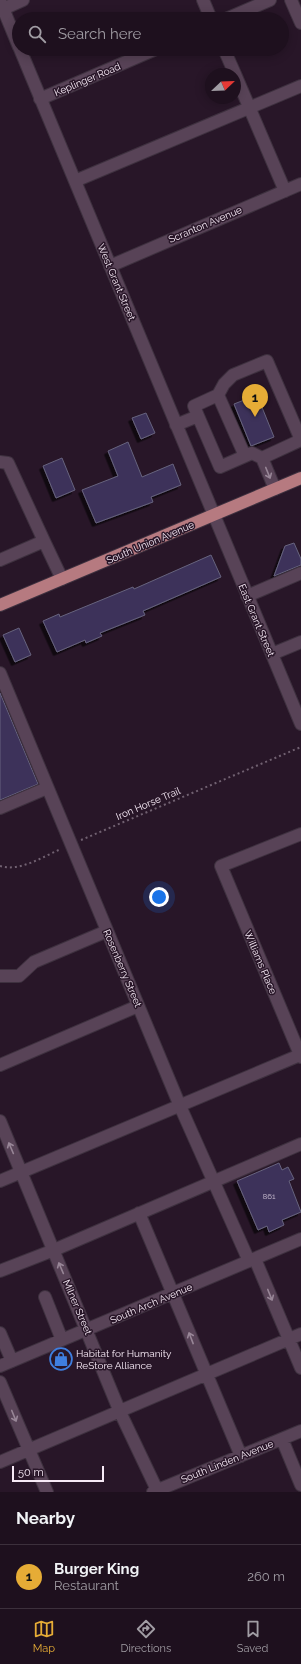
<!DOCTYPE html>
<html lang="en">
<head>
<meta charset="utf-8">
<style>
	body { margin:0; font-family:Raleway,sans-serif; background:#261927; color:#f1f3f6 }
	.compass { position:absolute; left:205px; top:68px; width:36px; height:36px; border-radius:50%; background:#1e101e; box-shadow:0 2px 10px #0003; rotate:67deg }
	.scale { position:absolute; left:12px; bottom:10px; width:92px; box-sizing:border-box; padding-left:4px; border:2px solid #f7eaf6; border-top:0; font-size:11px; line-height:14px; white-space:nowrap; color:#f7eaf6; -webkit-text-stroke:3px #281628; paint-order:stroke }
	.you { position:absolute; left:159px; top:897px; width:14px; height:14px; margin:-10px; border:3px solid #fff; border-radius:50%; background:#1a73e8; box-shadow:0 0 0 6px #1a73e833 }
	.badge { display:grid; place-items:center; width:26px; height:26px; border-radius:50%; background:#e6ac36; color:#111; font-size:13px; font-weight:700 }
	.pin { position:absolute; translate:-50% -33px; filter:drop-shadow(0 1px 2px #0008) }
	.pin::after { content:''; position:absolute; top:21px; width:14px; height:12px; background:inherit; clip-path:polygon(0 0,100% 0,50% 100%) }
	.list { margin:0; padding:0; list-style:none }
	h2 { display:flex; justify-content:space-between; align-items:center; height:52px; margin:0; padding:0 16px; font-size:17px }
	h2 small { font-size:13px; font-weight:400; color:#a19da4 }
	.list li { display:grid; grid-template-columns:26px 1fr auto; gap:12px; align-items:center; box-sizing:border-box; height:64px; padding:0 16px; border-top:1px solid #3c303c }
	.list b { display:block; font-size:15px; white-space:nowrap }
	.list p { margin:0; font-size:13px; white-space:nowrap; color:#a19da4 }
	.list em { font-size:13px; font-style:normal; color:#a19da4 }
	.icon { flex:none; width:22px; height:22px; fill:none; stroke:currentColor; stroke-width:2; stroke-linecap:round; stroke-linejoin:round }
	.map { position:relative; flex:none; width:301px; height:1492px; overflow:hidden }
	.search { position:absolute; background:#1e101e; box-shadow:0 2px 10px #0003; left:12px; right:12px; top:12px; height:44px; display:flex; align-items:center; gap:10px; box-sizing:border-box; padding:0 14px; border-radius:22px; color:#a19da4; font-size:15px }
	.sheet { height:116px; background:#1e101e }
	nav { display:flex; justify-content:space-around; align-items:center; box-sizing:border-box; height:56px; border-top:1px solid #3c303c; background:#1e101e; font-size:11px; color:#a19da4 }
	nav a { display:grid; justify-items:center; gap:2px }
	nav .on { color:#e6ac36 }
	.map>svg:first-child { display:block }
	.building { fill:#3c335a; stroke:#67637e; filter:url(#shadow) }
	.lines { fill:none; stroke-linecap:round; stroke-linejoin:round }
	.minor-casing { stroke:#3e313f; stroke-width:14 }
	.major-casing { stroke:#3e313f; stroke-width:14 }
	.path { stroke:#716171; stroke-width:2; stroke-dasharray:2 3; stroke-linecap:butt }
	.minor { stroke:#584357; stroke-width:12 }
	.major { stroke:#b67a80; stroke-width:12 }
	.oneway { stroke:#988697 }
	.labels { text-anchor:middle; stroke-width:3; stroke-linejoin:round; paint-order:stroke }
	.number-label { font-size:8px; fill:#c8bccf }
	.street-label { font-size:10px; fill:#f7eaf6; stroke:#281628 }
	.poi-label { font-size:10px; fill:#f7eaf6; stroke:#281628; text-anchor:start }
</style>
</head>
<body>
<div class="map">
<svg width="301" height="1492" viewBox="0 0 301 1492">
	<defs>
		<filter id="shadow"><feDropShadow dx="-3.5" dy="3.5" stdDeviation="0" flood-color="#0009"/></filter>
	</defs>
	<rect width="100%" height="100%" fill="#281628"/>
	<path class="building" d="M257 395 274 437 251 446 234 404Z
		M146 413 155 433 141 439 132 418Z
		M128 442 142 477 173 464 181 485 151 497 153 502 96 523 82 490 118 476 108 451Z
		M62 458 75 490 56 498 43 466Z
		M294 543 301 559V565L274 576 285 546Z
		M211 555 221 577 143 611 145 615 100 633 102 636 86 643 85 640 57 652 43 621 59 614 60 617 133 587 134 589Z
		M19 628 31 655 15 662 3 635Z
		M0 693 38 784 0 800Z
		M279 1163 282 1170 288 1167 294 1179 289 1181 301 1212 282 1220 284 1225 269 1232 267 1226 258 1230 237 1181Z"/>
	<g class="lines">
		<g class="minor-casing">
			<path id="minor" d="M203 0 211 19
				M291 0 301 23
				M0 1 19 47
				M3 9 23 0
				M226 19 270 0
				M20 49 301 724
				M224 49 235 74
				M235 74 285 191
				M40 99 156 49
				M75 181 301 86
				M110 266 301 184
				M218 395 245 456
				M198 416 194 406 218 395 224 384 233 375 267 361 301 440
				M176 425 198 416 220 467 252 453 262 458 275 489
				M262 458 301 440
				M0 462 8 463 44 541
				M0 560 44 541 62 579
				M247 596 301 573
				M272 654 301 642
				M0 673 180 1106 249 1261
				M0 808 47 788
				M301 834 221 866 301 1057
				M0 976H19L34 962 107 931
				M0 1065 138 1006
				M0 1121 120 1412 158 1492
				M0 1181 300 1055
				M139 1213 241 1456
				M255 1259 301 1368
				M0 1271 54 1250 301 1144
				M45 1297 62 1340
				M0 1333 12 1361
				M0 1366 301 1239
				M0 1382 47 1492
				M282 1439 301 1485
				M0 1462 301 1334
				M153 1492 301 1431"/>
		</g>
		<g class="major-casing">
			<path id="major" d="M0 605 301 478"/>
		</g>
		<path class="path" d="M81 840 301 747
			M0 866C20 872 42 857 61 849"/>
		<use href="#minor" class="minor"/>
		<use href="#major" class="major"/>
	</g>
	<defs><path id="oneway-shaft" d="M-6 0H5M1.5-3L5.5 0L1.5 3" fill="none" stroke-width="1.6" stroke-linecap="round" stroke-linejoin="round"/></defs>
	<g class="oneway">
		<use href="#oneway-shaft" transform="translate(268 473) rotate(68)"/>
		<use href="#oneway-shaft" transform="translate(11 1148) rotate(-113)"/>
		<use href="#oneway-shaft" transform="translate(61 1268) rotate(-113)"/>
		<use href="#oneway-shaft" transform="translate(270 1295) rotate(68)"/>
		<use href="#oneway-shaft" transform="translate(191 1338) rotate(-111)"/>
		<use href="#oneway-shaft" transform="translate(14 1416) rotate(68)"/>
	</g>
	<defs>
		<g id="shop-ring" transform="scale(1.15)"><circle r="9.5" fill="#281628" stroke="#3f7fe0" stroke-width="1.5"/><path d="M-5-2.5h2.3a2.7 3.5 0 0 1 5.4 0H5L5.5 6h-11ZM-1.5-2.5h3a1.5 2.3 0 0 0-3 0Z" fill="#3f7fe0"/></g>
	</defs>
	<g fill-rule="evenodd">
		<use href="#shop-ring" x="61" y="1359"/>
	</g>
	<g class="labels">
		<g class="number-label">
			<text x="269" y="1199">861</text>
		</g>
		<g class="street-label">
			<text transform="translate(87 79) rotate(-23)" y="4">Keplinger Road</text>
			<text transform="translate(205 224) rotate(-23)" y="4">Scranton Avenue</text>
			<text transform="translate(117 282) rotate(67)" y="4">West Grant Street</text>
			<text transform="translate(150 542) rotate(-23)" y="4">South Union Avenue</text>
			<text transform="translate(257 620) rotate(67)" y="4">East Grant Street</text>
			<text transform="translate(148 803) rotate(-23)" y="4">Iron Horse Trail</text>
			<text transform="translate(261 962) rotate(67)" y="4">Williams Place</text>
			<text transform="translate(123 968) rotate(67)" y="4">Rosenberry Street</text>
			<text transform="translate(151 1303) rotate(-23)" y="4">South Arch Avenue</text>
			<text transform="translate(78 1307) rotate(67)" y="4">Milner Street</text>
			<text transform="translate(227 1461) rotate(-22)" y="4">South Linden Avenue</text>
		</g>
		<g class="poi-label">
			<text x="76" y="1357">Habitat for Humanity<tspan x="76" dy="12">ReStore Alliance</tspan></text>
		</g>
	</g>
</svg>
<svg class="compass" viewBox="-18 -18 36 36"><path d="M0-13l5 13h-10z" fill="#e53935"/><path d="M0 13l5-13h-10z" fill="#a19da4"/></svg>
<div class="scale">50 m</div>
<div class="you"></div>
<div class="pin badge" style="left:255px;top:417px">1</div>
<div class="search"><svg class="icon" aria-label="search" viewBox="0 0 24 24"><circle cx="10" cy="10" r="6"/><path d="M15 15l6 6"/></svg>Search here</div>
</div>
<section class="sheet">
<h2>Nearby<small></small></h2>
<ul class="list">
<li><span class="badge">1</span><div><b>Burger King</b><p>Restaurant</p></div><em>260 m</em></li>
</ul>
</section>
<nav>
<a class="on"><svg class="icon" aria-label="map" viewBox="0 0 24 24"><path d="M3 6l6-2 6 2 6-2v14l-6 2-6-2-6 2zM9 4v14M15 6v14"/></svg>Map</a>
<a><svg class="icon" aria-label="directions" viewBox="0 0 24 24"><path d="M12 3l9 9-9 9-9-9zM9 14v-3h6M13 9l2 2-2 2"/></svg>Directions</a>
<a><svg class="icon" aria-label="saved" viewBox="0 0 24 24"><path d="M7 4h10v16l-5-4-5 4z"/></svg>Saved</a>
</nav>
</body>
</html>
